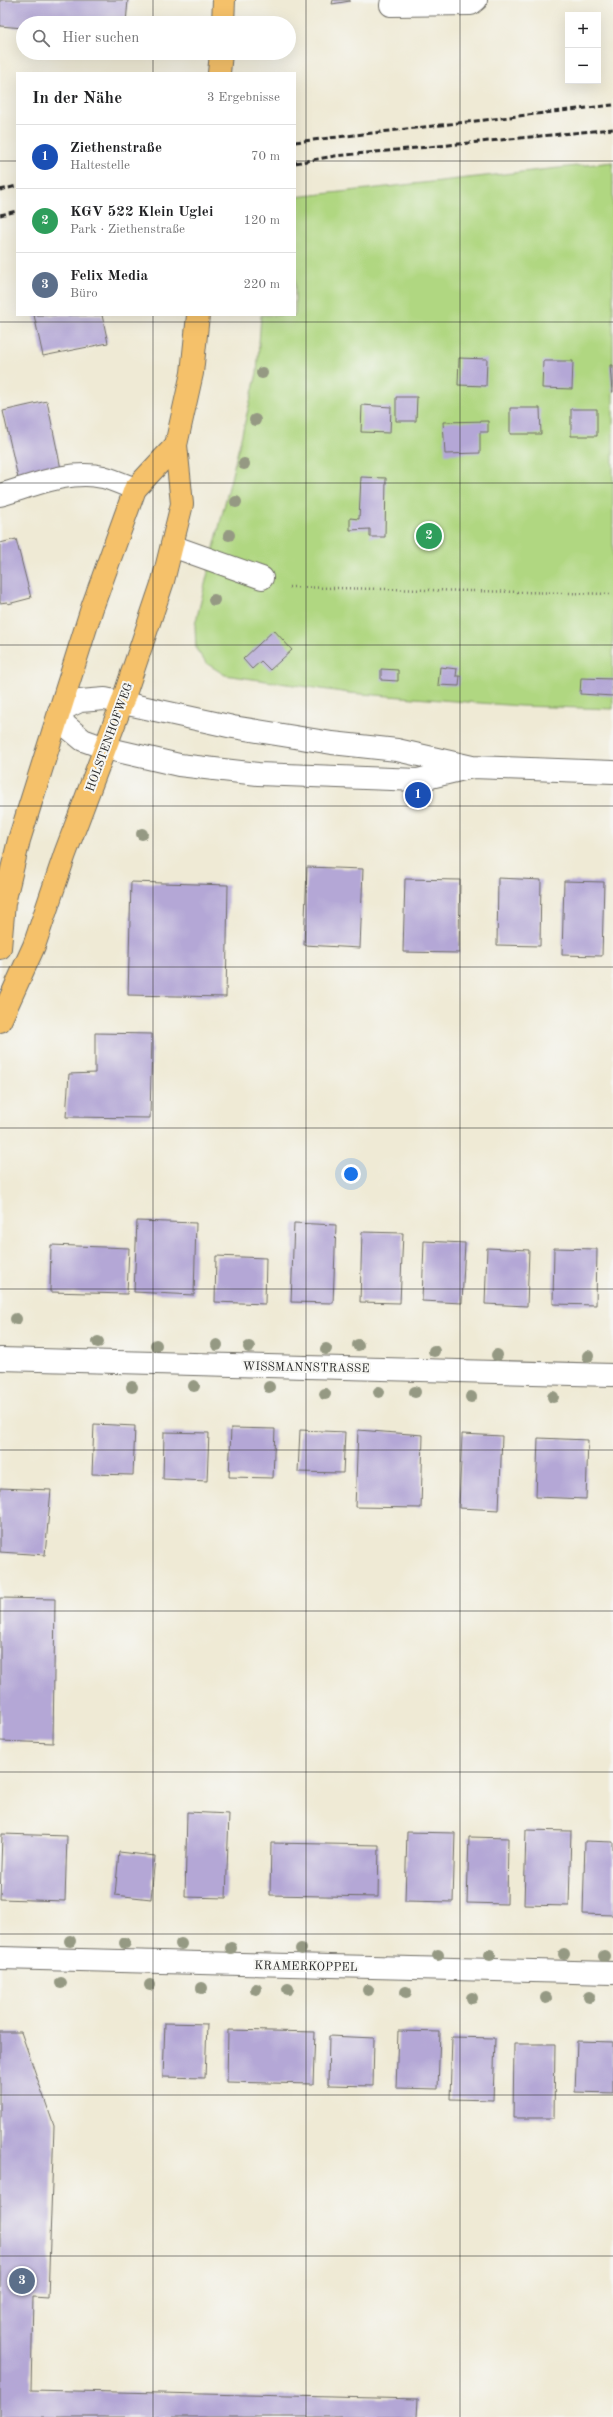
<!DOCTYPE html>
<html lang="de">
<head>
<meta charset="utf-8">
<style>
	body { margin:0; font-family:"Old Standard TT",serif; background:#f2f2f2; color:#202124 }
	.controls { position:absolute; right:12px; top:12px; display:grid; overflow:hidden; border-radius:0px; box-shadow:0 4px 16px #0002 }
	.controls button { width:36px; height:36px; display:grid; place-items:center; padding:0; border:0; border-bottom:1px solid #e0e0e0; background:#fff; color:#202124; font:20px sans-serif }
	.you { position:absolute; left:351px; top:1174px; width:14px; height:14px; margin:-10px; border:3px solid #fff; border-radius:50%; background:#1a73e8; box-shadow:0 0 0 6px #1a73e833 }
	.badge { display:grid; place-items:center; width:26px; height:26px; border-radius:50%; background:#2563eb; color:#fff; font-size:13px; font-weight:700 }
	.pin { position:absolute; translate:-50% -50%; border:2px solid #fff; box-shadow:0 1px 4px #0006 }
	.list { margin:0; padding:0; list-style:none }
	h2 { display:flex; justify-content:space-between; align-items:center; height:52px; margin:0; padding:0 16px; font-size:17px }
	h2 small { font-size:13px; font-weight:400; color:#757577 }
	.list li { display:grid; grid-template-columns:26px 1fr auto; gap:12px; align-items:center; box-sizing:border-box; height:64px; padding:0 16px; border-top:1px solid #e0e0e0 }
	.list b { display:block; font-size:15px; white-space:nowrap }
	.list p { margin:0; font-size:13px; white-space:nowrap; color:#757577 }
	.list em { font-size:13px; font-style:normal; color:#757577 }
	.icon { flex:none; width:22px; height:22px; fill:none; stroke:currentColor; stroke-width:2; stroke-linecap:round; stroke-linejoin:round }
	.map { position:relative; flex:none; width:613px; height:2417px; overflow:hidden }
	.search { position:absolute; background:#fff; box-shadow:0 4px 16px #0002; left:16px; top:16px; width:280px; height:44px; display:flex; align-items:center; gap:10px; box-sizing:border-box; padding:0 14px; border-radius:22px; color:#757577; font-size:15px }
	.panel { position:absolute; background:#fff; box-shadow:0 4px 16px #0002; left:16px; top:72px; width:280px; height:244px; border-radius:0px }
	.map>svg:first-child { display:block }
	.green { fill:#b0d781; stroke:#6e8156 }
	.building { fill:#b4a7d6 }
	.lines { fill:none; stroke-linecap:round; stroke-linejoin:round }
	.minor-casing { stroke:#706e66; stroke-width:24 }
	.major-casing { stroke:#706e66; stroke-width:24 }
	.path { stroke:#706e66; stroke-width:2.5; stroke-dasharray:1 3; stroke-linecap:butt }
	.minor { stroke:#fff; stroke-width:22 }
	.major { stroke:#f5c16b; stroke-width:22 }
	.rail { stroke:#2b2b2b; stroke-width:3; stroke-dasharray:6 3; stroke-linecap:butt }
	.tree { fill:#959983 }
	.grid { fill:none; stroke:#2b2b2b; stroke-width:1; stroke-opacity:0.55 }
	.labels { text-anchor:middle; stroke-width:4; stroke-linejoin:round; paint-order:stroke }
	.street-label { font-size:12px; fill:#2b2b2b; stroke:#f6f6f2 }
</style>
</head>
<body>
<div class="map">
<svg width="613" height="2417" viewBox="0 0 613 2417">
	<rect width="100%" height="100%" fill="#f6f6f2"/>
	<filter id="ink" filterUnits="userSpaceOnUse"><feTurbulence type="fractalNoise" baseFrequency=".025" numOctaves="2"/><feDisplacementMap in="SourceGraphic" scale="8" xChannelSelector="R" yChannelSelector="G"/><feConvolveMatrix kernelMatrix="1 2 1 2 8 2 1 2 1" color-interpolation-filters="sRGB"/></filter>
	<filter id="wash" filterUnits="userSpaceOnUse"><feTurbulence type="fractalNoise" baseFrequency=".012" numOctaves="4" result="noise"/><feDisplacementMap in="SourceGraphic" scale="16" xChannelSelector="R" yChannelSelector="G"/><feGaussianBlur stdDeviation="0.9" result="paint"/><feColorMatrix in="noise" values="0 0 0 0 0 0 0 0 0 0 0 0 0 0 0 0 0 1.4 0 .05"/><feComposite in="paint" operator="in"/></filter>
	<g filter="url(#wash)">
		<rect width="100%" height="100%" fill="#efead5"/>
		<path class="green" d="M613 162V709L520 706 349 693 225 675 206 663 196 649 195 625 257 373 261 315H295V197Z"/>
		<g id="blocks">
			<path class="building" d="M0 0H128L126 23H23V28L0 26Z
				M333 0H350V1L332 4Z
				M34 315H102L108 343 43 356Z
				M459 358 487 359 486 386 458 385Z
				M543 361H573L572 389 542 388Z
				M610 365H613V392H612Z
				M396 397H417L416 421H396Z
				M47 401 61 469 18 478 3 411Z
				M362 405 391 407 390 433 361 432Z
				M510 408H540L541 434H510Z
				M571 409H597V436H571Z
				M488 421V432H480V453L445 454 443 422Z
				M361 477 386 478 385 537H370V529L350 530V518L359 519Z
				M16 539 31 598 8 604 7 602 0 603V543Z
				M274 630 292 650 270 670 261 661 252 669 243 659Z
				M440 667 457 669 456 676H460L459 686 438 685Z
				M381 669 398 670V681L381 680Z
				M581 678 613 679V696L580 694Z
				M307 867 363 869 360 948 304 945Z
				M498 878 541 880 540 946 497 945Z
				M405 879 460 880 459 953 403 952Z
				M564 881 604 882 602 956 562 955Z
				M131 882 228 885 226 997 128 995Z
				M95 1033 152 1034 150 1118 66 1117 69 1074 95 1073Z
				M137 1221 196 1223 194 1295 134 1292Z
				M294 1223 336 1225 333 1303 291 1302Z
				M362 1232 403 1233 400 1303 360 1302Z
				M424 1241 465 1243 462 1303 422 1301Z
				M51 1245 129 1248 127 1294 50 1292Z
				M487 1248 529 1250 527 1306 485 1304Z
				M554 1248 597 1249 596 1305 553 1304Z
				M216 1256 266 1258 265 1304 215 1302Z
				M94 1424 135 1426 133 1475 92 1474Z
				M231 1428 275 1429 273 1478 229 1477Z
				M300 1430 345 1432 343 1473 298 1472Z
				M358 1430 423 1435 421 1508 355 1507Z
				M164 1432 209 1433 207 1481 163 1479Z
				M462 1434 502 1436 499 1510 459 1508Z
				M538 1438 588 1440 586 1499 536 1497Z
				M0 1488 51 1490 45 1555 0 1552Z
				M0 1598 55 1599 53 1743 0 1741Z
				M187 1812 229 1814 226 1898 185 1897Z
				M526 1830 571 1831 569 1906 524 1905Z
				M407 1832 455 1833 453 1902 405 1901Z
				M2 1834 67 1836 65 1901 0 1899Z
				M469 1837 508 1838 507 1904 467 1903Z
				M585 1841 613 1842V1915L583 1914Z
				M271 1843 379 1845 378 1897 270 1895Z
				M119 1852 155 1856 151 1899 115 1895Z
				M165 2023 207 2024 205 2078 163 2077Z
				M228 2030 315 2032 313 2084 227 2082Z
				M398 2031 440 2032 438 2089 396 2088Z
				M0 2032H21L54 2126 48 2298 33 2297 31 2390 418 2399 417 2417H0Z
				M329 2036 374 2038 373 2086 328 2085Z
				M452 2037 495 2038 493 2100 450 2099Z
				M577 2041 613 2042V2093L575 2092Z
				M514 2044H555L554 2118H513Z"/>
		</g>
	</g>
	<g filter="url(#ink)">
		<use href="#blocks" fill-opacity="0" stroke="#706e66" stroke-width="1"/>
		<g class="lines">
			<g class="minor-casing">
				<path id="minor" d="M392 0 391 5 471 4 476 0
					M0 495C32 486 70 469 103 477 114 480 125 485 135 489
					M172 546 262 578
					M472 767 418 780 258 774 179 765 105 748 83 740 65 725 59 711 80 701 105 699 233 727 332 743 397 750 472 767 613 772
					M0 1359 613 1375
					M0 1958 613 1973"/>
			</g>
			<g class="major-casing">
				<path id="major" d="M223 23 224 0
					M219 73 221 53
					M0 948 4 903 19 840 92 608 135 489 176 445
					M0 1021 34 946 65 854 122 703 163 581 182 504 176 445 192 373 198 315"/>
			</g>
			<path class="path" d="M289 587 613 594"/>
			<use href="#minor" class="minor"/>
			<use href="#major" class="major"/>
			<path class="rail" d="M295 142 613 105
				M295 163 335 156 613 129
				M0 190 17 186
				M0 215 17 211"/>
		</g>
		<g class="tree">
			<circle cx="262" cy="373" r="6"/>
			<circle cx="255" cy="420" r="6"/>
			<circle cx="244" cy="464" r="6"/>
			<circle cx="236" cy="502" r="6"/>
			<circle cx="229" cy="535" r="6"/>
			<circle cx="214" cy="600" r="6"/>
			<circle cx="142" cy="834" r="6"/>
			<circle cx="16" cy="1319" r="6"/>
			<circle cx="98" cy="1342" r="6"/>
			<circle cx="156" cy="1345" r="6"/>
			<circle cx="217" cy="1345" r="6"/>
			<circle cx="358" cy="1345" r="6"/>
			<circle cx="249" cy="1347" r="6"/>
			<circle cx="326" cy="1349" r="6"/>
			<circle cx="434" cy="1351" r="6"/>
			<circle cx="497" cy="1355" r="6"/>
			<circle cx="588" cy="1356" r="6"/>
			<circle cx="194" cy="1386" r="6"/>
			<circle cx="132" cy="1387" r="6"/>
			<circle cx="269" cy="1387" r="6"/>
			<circle cx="379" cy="1392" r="6"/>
			<circle cx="415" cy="1392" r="6"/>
			<circle cx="325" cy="1394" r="6"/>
			<circle cx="471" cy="1397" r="6"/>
			<circle cx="553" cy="1397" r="6"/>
			<circle cx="70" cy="1941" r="6"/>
			<circle cx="125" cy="1943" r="6"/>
			<circle cx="181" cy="1944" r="6"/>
			<circle cx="231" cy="1948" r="6"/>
			<circle cx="301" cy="1949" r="6"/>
			<circle cx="564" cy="1954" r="6"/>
			<circle cx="438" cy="1955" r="6"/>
			<circle cx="490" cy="1955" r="6"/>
			<circle cx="604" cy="1956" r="6"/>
			<circle cx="61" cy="1983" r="6"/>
			<circle cx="150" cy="1985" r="6"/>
			<circle cx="202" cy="1988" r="6"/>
			<circle cx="256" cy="1989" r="6"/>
			<circle cx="288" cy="1989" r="6"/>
			<circle cx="368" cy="1990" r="6"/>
			<circle cx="406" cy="1992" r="6"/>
			<circle cx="589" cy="1997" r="6"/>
			<circle cx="472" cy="1998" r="6"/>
			<circle cx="546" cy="1998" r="6"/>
		</g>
	</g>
	<path class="grid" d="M153 0V23M306 0V2417M460 0V2417M153 53V73M0 161H17M295 161H613M153 315V2417M0 322H613M0 483H613M0 645H613M0 806H613M0 967H613M0 1128H613M0 1289H613M0 1450H613M0 1611H613M0 1772H613M0 1934H613M0 2095H613M0 2256H613"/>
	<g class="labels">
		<g class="street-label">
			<text transform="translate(109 737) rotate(-70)" y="4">HOLSTENHOFWEG</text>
			<text transform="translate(306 1367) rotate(1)" y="4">WISSMANNSTRASSE</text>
			<text transform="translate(306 1966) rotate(1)" y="4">KRAMERKOPPEL</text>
		</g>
	</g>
</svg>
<div class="controls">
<button>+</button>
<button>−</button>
</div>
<div class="you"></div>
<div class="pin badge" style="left:418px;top:795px;background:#1a4fb4">1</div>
<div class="pin badge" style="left:429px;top:536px;background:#2e9e5b">2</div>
<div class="pin badge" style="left:22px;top:2281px;background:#5c6f8a">3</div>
<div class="search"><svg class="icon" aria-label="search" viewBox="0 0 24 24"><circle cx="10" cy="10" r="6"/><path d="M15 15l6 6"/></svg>Hier suchen</div>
<section class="panel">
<h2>In der Nähe<small>3 Ergebnisse</small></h2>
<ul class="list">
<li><span class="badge" style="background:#1a4fb4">1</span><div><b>Ziethenstraße</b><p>Haltestelle</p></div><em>70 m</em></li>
<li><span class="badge" style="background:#2e9e5b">2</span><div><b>KGV 522 Klein Uglei</b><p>Park · Ziethenstraße</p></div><em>120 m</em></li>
<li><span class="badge" style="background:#5c6f8a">3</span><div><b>Felix Media</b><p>Büro</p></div><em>220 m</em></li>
</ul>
</section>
</div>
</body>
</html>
